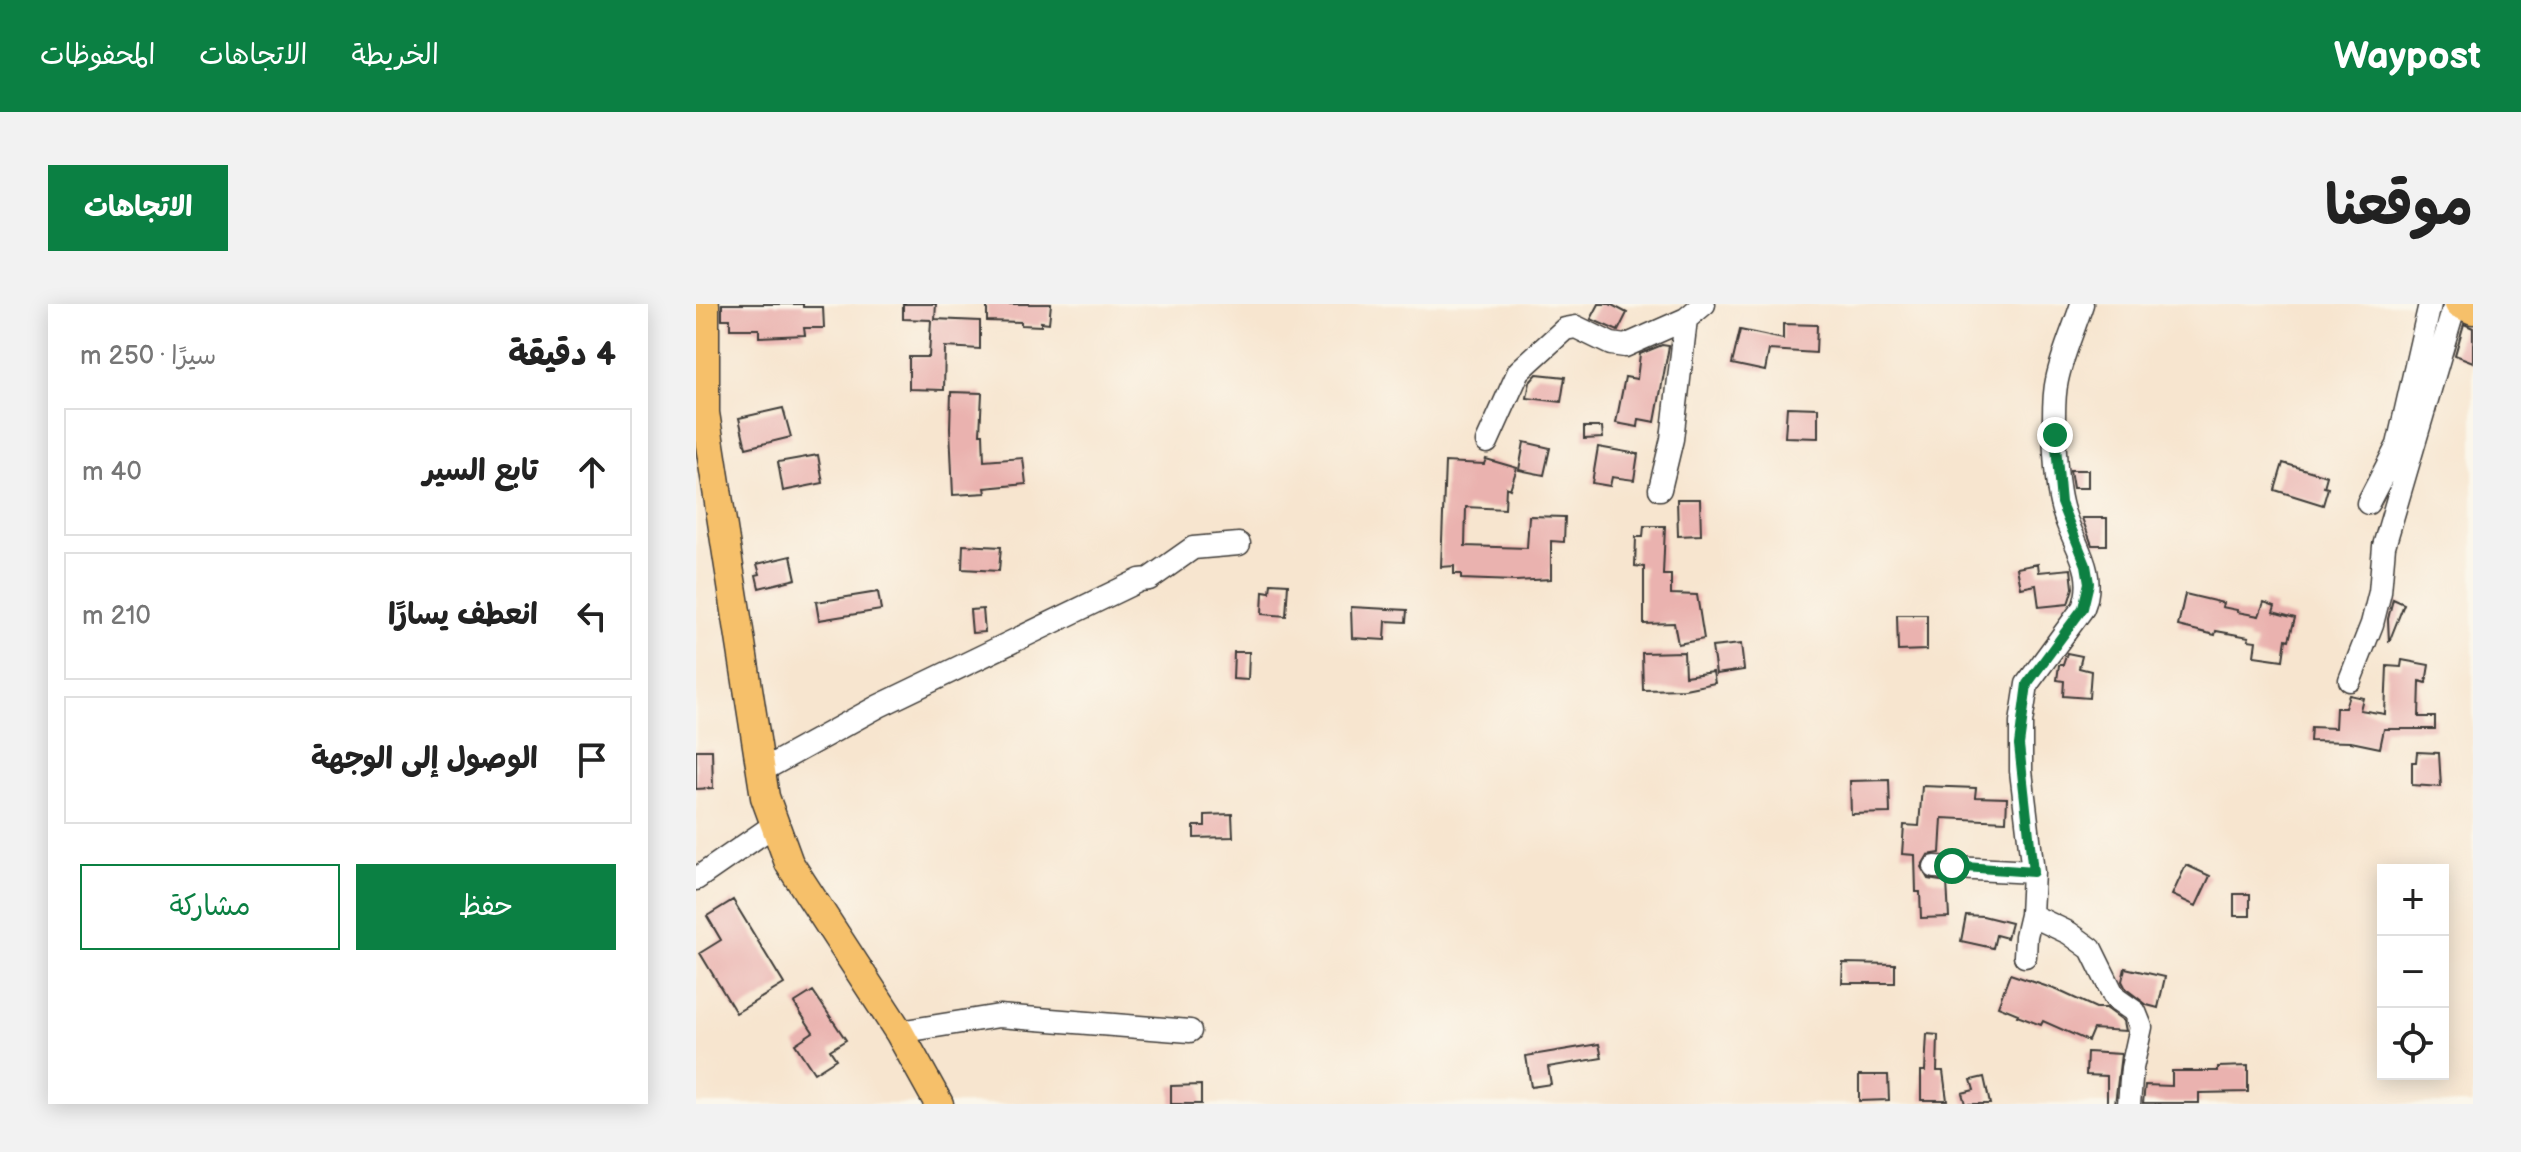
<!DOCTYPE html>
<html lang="ar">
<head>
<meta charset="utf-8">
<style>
	body { margin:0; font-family:"Balsamiq Sans","Playpen Sans Arabic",sans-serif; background:#f2f2f2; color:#222; direction:rtl }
	.controls { position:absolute; right:24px; bottom:24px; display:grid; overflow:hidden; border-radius:0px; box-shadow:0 4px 20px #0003 }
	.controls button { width:72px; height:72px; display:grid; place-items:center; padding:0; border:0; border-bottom:2px solid #e0e0e0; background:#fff; color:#222; font:40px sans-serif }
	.stop { position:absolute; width:24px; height:24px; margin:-18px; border:6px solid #0b8043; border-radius:50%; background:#fff }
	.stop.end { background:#0b8043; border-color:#fff; box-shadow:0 2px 8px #0008 }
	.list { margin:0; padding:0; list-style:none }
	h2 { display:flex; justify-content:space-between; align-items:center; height:104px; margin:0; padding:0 32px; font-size:34px }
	h2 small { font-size:26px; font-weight:400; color:#767676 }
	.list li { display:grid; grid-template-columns:52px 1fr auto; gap:24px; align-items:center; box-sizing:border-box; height:128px; margin:0 16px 16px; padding:0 16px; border:2px solid #e0e0e0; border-radius:0px }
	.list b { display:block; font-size:30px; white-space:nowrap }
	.list em { font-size:26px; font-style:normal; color:#767676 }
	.actions { display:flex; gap:16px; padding:24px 32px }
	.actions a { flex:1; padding:18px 0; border:2px solid #0b8043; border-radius:0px; text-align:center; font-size:28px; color:#0b8043 }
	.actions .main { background:#0b8043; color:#fff }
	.icon { flex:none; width:44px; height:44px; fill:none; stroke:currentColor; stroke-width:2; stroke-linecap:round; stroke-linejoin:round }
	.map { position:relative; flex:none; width:1777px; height:800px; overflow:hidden; direction:ltr; border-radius:0px }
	header { display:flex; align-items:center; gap:48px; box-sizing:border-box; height:112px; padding:0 40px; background:#0b8043; color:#fff }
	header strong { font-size:38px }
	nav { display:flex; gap:44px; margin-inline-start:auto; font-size:28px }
	.intro { display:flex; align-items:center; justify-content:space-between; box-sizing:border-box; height:192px; padding:0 48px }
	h1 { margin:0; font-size:56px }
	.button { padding:20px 36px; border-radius:0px; background:#0b8043; color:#fff; font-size:28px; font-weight:700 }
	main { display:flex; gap:48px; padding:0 48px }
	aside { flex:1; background:#fff; border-radius:0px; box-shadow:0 4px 20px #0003 }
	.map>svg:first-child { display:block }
	.building { fill:#eab2af }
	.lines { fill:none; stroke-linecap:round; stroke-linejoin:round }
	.minor-casing { stroke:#3d3a37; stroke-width:25 }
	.major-casing { stroke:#3d3a37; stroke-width:31 }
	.minor { stroke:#fff; stroke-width:22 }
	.major { stroke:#f6c06b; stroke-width:28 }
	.route { stroke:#0b8043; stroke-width:10 }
</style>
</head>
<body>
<header>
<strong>Waypost</strong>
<nav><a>الخريطة</a><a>الاتجاهات</a><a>المحفوظات</a></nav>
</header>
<div class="intro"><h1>موقعنا</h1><a class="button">الاتجاهات</a></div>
<main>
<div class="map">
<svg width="1777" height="800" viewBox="0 0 1777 800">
	<rect width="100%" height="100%" fill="#fbf7ec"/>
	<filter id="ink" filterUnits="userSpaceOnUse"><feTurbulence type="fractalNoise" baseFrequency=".0125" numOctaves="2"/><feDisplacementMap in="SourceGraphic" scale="16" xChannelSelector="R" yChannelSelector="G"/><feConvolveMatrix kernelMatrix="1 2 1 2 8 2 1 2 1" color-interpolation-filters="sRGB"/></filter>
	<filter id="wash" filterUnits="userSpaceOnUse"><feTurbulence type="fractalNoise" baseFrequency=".006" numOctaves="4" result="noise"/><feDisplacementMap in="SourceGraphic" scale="32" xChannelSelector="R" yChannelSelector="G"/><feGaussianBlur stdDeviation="1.8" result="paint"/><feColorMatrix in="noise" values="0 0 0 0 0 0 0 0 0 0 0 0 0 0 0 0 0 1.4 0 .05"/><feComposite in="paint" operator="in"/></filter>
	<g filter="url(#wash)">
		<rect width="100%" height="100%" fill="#f7e5cf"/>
		<g id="blocks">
			<path class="building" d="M26 0H107V3H127L128 24H108L109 31 63 33V25H34V15H26Z
				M207 0H240L239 15 284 17V45L249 43 248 86 213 85V53H233L235 16 207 15Z
				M291 0H355L353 19 345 18V22L325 21V18L291 17Z
				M903 0H914L931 9 922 27 895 15Z
				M1087 20 1121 21 1120 49 1073 46 1069 67 1036 60 1044 26 1087 35Z
				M1768 20 1777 24V58L1759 51Z
				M966 41 973 42 959 118 943 115 942 123 920 119 929 73 941 75 944 50Z
				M841 70 869 73 865 98 831 94 834 78Z
				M255 88 286 89 284 130H287L288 157 327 154 330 180 289 184 290 189 257 191 254 124Z
				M1091 103 1122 104V134L1089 133Z
				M87 104 95 133 50 144 43 114Z
				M888 123H906L907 134 888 135Z
				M828 138 854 144 848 171 823 166Z
				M902 143 942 150 938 176 916 173 914 182 896 179Z
				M122 151 127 179 87 187 82 158Z
				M790 155 821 164 814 185 810 183 809 205 770 203 769 242 831 244 833 212 869 213 868 238 855 237V275L819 277 765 275V270H758V262L745 263 749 158 788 160Z
				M1587 159 1631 172 1628 183 1632 184 1627 201 1579 186Z
				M1374 166H1392V184H1377Z
				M981 195H1004L1005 231 982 232Z
				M1386 214H1411V241H1396Z
				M948 222H969L967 271H975V290L1001 291 1008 335 982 340 978 319 948 320V263L939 262 940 233H947Z
				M267 241 305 243 303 267 266 265Z
				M95 252 100 275 63 284 60 271 64 270 61 260Z
				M1342 260 1343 268 1375 265 1377 284 1372 300 1343 303 1340 281 1325 284 1321 264Z
				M575 279 592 280 590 312 566 310 567 287 574 288Z
				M182 288 185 306 123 316 120 298Z
				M1489 290 1527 299 1526 303 1541 306V308L1563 312 1568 298 1579 302 1577 308 1599 314 1593 336 1590 335 1587 356 1558 352 1560 337 1552 336 1553 333 1520 327 1519 331 1482 322Z
				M1697 295 1708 300 1693 338 1692 315Z
				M655 303 711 306 710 318 690 317 689 336 656 334Z
				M287 305 289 328 276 329 274 306Z
				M1201 311H1231V346L1202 347Z
				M1045 340 1048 366 1020 370 1016 343Z
				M538 348H553L552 376 537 375Z
				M988 348 989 372 1017 368 1019 379 989 385 947 386 946 349Z
				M1371 349 1386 352 1383 364 1395 367 1393 394 1367 392 1368 377 1361 376 1363 361H1367Z
				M1706 356 1733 361 1730 379 1724 377 1723 413H1739V425H1688L1684 444 1655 438 1614 437 1615 423 1639 424 1640 404H1649L1653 391 1667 394 1664 406 1689 410 1691 362 1705 363Z
				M0 446H16L17 484 0 485Z
				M1721 448 1743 449 1745 483 1716 481V458H1720Z
				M1193 476 1194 509 1155 510 1154 477Z
				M1226 482 1280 484 1279 493 1311 494 1310 517 1246 514 1244 549 1232 551 1225 563 1232 575 1251 578 1253 613 1225 614 1224 588H1220L1219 551 1206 550 1208 521 1223 522Z
				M536 510 537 533 498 534V522H509V511Z
				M1490 561 1514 572 1500 602 1476 591Z
				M1538 590H1554V612H1538Z
				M37 596 88 680 40 709 4 649 25 636 11 612Z
				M1270 611 1287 612 1315 619 1311 634 1300 631 1297 644 1265 637Z
				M1147 659 1199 660V679H1146Z
				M1429 664 1469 673 1462 704 1451 701 1430 685 1426 677Z
				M1314 670 1361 686 1400 704H1410L1428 717 1430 727 1397 725 1392 737 1347 717 1345 721 1321 712 1322 710 1302 702Z
				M117 687 150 736 134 746 140 755 118 769 99 740 117 728 98 699Z
				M1231 730 1242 731 1241 767H1247L1251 796H1225V767H1229Z
				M903 740 906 754 852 763 855 780 835 783 830 752Z
				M1391 748 1425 750 1419 800H1411V772L1390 771Z
				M1552 762V788L1503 789V799H1447L1449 781 1476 782V767H1522V763Z
				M1163 771H1192L1193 796 1163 797Z
				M1288 773 1294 800H1269L1266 789 1278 786 1275 776Z
				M505 781V800H475V782Z"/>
		</g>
	</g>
	<g filter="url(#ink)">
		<use href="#blocks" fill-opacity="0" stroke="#3d3a37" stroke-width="2"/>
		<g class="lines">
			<g class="minor-casing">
				<path id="minor" d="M791 138 823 67 869 25 880 23 915 40 929 42 990 15 1008 0
					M964 185 976 135 990 15
					M1672 199 1702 141 1734 0
					M1654 376 1676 320 1684 288 1688 242 1759 0
					M65 467 183 402 444 276 453 275 497 244 543 240
					M1239 563 1337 568
					M0 575 78 521
					M1335 611 1373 629 1395 645 1419 694 1439 708 1445 723 1436 764 1433 800
					M1329 652 1330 632 1335 611 1337 568 1325 467V419L1331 380 1387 304C1403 264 1373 237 1365 199 1359 174 1355 102 1361 76 1366 51 1378 25 1386 0
					M203 728 303 712 494 727"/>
			</g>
			<g class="major-casing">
				<path id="major" d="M9 0V109L69 493 93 559 203 728 243 800
					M1763 0 1777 6"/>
			</g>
			<use href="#minor" class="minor"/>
			<use href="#major" class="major"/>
		</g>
	</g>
	<g class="lines" filter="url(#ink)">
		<path class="route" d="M1256 562 1337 568 1323 441 1331 380 1387 304 1393 279 1390 261 1365 199 1359 131"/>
	</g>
</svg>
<div class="controls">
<button>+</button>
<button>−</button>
<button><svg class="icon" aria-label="locate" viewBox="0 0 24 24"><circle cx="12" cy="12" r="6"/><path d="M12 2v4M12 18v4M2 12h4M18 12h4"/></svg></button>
</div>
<div class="stop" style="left:1256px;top:562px"></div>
<div class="stop end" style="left:1359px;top:131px"></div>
</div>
<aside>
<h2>4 دقيقة<small>سيرًا · 250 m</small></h2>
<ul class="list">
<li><svg class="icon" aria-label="ahead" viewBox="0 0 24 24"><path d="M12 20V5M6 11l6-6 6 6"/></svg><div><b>تابع السير</b></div><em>40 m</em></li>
<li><svg class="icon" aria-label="left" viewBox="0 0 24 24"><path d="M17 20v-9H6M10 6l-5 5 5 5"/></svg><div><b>انعطف يسارًا</b></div><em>210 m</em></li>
<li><svg class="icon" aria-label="arrive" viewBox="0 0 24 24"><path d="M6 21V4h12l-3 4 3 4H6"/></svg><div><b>الوصول إلى الوجهة</b></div></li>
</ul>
<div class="actions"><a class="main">حفظ</a><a>مشاركة</a></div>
</aside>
</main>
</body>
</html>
